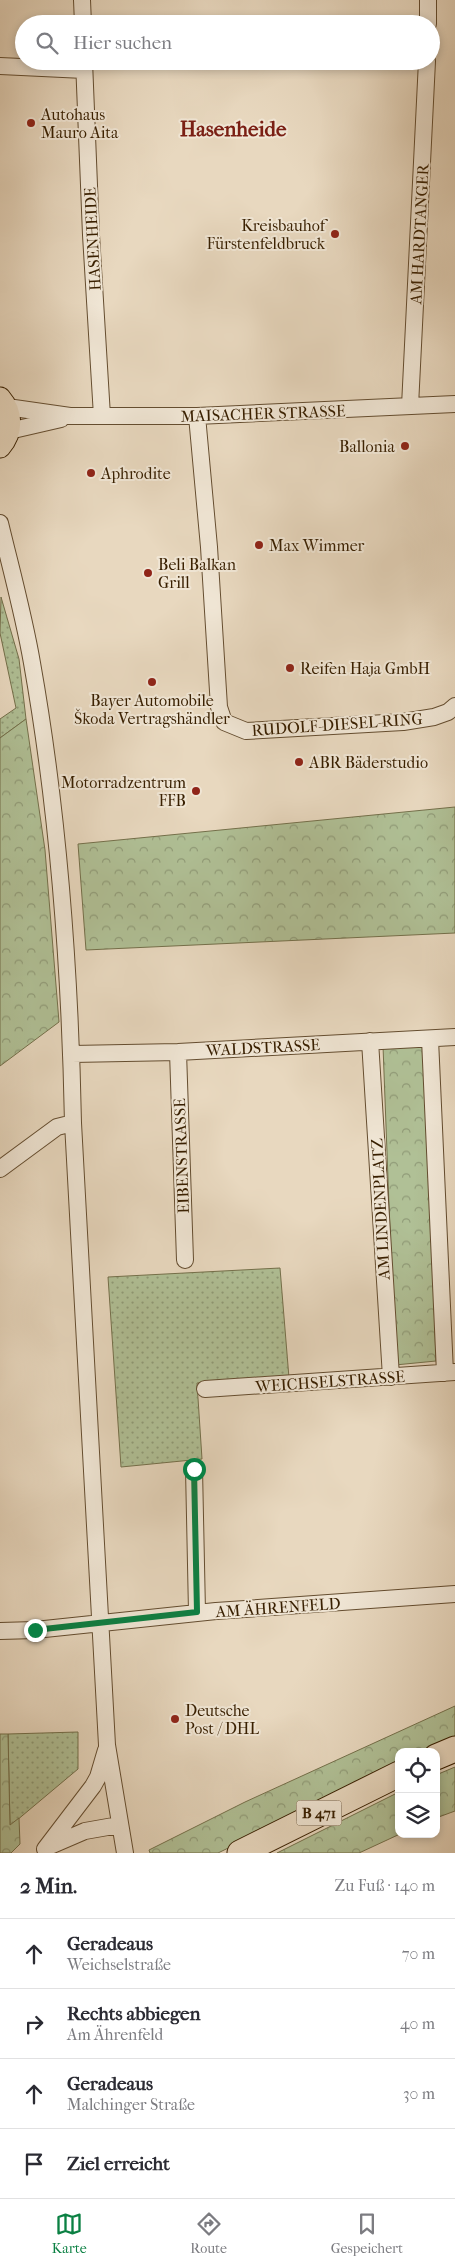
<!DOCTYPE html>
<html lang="de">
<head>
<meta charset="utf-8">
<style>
	body { margin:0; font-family:"IM FELL French Canon",serif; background:#f7f7f7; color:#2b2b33 }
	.controls { position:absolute; right:15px; bottom:15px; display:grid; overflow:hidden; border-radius:10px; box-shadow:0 2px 8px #0003 }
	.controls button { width:45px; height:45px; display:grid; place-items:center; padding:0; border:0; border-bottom:1px solid #e1e1e2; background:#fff; color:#2b2b33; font:25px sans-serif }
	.stop { position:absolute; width:15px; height:15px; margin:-11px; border:4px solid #0b8043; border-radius:50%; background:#fff }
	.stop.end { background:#0b8043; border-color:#fff; box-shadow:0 1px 5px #0008 }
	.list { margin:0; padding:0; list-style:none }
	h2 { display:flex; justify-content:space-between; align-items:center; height:65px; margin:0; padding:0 20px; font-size:21px }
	h2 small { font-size:16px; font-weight:400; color:#7c7c81 }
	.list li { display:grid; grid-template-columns:32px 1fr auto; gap:15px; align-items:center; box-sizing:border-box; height:70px; padding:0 20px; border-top:1px solid #e1e1e2 }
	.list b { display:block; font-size:19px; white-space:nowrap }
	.list p { margin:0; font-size:16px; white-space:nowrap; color:#7c7c81 }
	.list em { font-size:16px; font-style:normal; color:#7c7c81 }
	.icon { flex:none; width:28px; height:28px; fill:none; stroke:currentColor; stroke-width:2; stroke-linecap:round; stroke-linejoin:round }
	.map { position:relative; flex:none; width:455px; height:1853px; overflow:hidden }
	.search { position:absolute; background:#fff; box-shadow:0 2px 8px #0003; left:15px; right:15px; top:15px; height:55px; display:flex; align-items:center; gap:12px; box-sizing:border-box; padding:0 18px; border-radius:28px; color:#7c7c81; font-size:19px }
	.sheet { height:345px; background:#fff }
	nav { display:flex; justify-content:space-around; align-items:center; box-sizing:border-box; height:70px; border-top:1px solid #e1e1e2; background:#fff; font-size:14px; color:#7c7c81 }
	nav a { display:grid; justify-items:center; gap:2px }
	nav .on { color:#0b8043 }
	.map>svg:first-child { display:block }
	.grass { fill:url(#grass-dots); stroke:#74704b }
	.forest { fill:url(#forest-crowns); stroke:#74704b }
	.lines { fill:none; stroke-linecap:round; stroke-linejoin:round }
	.minor-casing { stroke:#644d30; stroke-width:18 }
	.major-casing { stroke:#381f00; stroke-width:23 }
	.highway-casing { stroke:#381f00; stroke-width:27 }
	.minor { stroke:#f0e6d5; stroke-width:16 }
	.major { stroke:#e8d8bf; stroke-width:21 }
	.highway { stroke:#e8d8bf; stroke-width:25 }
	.route { stroke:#0b8043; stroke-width:6 }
	.poi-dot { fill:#8f2418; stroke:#f0e6d5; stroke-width:2 }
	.labels { text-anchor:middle; stroke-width:4; stroke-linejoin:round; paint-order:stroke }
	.shield { fill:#f0e6d5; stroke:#6f5b40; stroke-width:1 }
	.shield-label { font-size:15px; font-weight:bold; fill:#381f00 }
	.poi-label { font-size:16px; fill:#381f00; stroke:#f0e6d5; text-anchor:start }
	.street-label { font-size:16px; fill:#381f00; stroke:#f0e6d5 }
	.district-label { font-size:21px; font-weight:bold; fill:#7a1f14; stroke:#f0e6d5 }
</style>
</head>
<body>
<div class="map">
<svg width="455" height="1853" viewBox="0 0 455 1853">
	<defs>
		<pattern id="grass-dots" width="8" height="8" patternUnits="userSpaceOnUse" patternTransform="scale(1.25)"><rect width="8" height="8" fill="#b0c096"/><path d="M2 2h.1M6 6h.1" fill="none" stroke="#909b78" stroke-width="1.8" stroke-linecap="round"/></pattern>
		<pattern id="forest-crowns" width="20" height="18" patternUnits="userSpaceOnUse" patternTransform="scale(1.25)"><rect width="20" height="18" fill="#b0c096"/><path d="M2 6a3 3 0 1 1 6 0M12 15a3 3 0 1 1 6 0" fill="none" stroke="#909b78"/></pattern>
	</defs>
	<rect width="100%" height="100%" fill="#e8d8bf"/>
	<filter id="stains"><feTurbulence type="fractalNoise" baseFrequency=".004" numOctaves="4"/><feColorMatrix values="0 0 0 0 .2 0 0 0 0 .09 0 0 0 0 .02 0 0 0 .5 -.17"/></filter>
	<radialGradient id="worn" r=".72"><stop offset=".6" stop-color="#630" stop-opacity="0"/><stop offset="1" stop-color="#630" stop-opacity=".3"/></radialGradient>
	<path class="grass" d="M1 597 19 659 26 719 0 738V719L16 708 0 633Z
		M280 1268 289 1378 197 1383 202 1459 121 1467 108 1277Z
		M78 1732V1769L10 1826 8 1734Z"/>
	<path class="forest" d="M26 719 45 850 59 1022 0 1066V738Z
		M455 807V933L86 950 78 844Z
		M425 1044 436 1361 395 1365 383 1046Z
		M455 1706V1740L428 1752H399V1765L218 1853H150L149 1850 245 1802Z
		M0 1734H8L10 1825 19 1818 20 1844 11 1853H0Z
		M455 1767V1811L436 1818V1775Z
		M399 1792 400 1834 359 1853H277Z"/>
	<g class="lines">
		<g class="minor-casing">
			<path id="minor" d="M82 0 83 24
				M428 0V24
				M84 61 91 235 102 416
				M0 66 84 70
				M410 406 427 61
				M7 407 70 416H197L455 404
				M197 416 209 547 219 707 224 722 246 731 403 722 434 717 448 712 455 706
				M9 431 61 419
				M0 523C11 569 24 616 32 663 59 815 70 970 73 1123L107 1745 125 1853
				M430 1039 445 1373
				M370 1041 391 1377
				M178 1052 185 1260
				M72 1054 178 1052 455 1037
				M0 1169 57 1127 73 1123
				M205 1389 455 1372
				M194 1469 197 1612
				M0 1631 35 1630 216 1611 455 1594
				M50 1846 85 1831 119 1825
				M45 1849 93 1786 98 1777 106 1750"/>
		</g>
		<g class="major-casing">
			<path id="major" d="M0 398C13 413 13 432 0 447"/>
		</g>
		<g class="highway-casing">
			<path id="highway" d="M436 1757 455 1749
				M240 1853 399 1774"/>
		</g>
		<use href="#minor" class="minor"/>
		<use href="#major" class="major"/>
		<use href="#highway" class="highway"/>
	</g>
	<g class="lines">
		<path class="route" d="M35 1630 197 1612 194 1469"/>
	</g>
	<g class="poi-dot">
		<circle cx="31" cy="123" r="5"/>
		<circle cx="335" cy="234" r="5"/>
		<circle cx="405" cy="446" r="5"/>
		<circle cx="91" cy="473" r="5"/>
		<circle cx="259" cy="545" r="5"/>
		<circle cx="148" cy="573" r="5"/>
		<circle cx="290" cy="668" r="5"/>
		<circle cx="152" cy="682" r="5"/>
		<circle cx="299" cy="762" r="5"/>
		<circle cx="196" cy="791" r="5"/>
		<circle cx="175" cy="1719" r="5"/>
	</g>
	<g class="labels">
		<rect class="shield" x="296.5" y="1800.5" width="45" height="25" rx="4"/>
		<g class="shield-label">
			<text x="319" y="1818">B 471</text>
		</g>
		<g class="poi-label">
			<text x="41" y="120">Autohaus<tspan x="41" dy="18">Mauro Aita</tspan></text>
			<text x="325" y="231" text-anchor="end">Kreisbauhof<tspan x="325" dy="18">Fürstenfeldbruck</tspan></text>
			<text x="395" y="452" text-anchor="end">Ballonia</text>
			<text x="101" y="479">Aphrodite</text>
			<text x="269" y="551">Max Wimmer</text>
			<text x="158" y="570">Beli Balkan<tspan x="158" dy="18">Grill</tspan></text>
			<text x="300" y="674">Reifen Haja GmbH</text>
			<text x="152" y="706" text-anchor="middle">Bayer Automobile<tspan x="152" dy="18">Škoda Vertragshändler</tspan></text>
			<text x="309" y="768">ABR Bäderstudio</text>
			<text x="186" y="788" text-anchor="end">Motorradzentrum<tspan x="186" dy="18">FFB</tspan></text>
			<text x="185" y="1716">Deutsche<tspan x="185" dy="18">Post / DHL</tspan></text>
		</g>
		<g class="street-label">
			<text transform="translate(419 234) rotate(-87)" y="6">AM HARDTANGER</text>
			<text transform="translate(92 239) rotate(-93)" y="6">HASENHEIDE</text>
			<text transform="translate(263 413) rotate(-2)" y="6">MAISACHER STRASSE</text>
			<text transform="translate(337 724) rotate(-4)" y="6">RUDOLF-DIESEL-RING</text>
			<text transform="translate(263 1047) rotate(-3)" y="6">WALDSTRASSE</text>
			<text transform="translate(181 1156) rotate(-92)" y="6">EIBENSTRASSE</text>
			<text transform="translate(380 1209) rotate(-93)" y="6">AM LINDENPLATZ</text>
			<text transform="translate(330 1381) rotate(-4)" y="6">WEICHSELSTRASSE</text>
			<text transform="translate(278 1607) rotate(-4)" y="6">AM ÄHRENFELD</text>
		</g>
		<g class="district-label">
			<text x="233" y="136">Hasenheide</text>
		</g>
	</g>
	<rect width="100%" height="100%" filter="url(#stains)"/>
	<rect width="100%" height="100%" fill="url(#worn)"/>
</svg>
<div class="controls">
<button><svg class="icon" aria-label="locate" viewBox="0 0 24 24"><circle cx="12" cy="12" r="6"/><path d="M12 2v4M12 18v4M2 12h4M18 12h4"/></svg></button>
<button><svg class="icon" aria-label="layers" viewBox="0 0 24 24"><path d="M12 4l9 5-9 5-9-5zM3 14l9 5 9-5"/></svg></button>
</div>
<div class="stop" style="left:194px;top:1469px"></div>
<div class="stop end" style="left:35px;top:1630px"></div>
<div class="search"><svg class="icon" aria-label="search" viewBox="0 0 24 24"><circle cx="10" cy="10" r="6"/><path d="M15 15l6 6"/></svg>Hier suchen</div>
</div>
<section class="sheet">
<h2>2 Min.<small>Zu Fuß · 140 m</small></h2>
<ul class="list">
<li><svg class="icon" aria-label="ahead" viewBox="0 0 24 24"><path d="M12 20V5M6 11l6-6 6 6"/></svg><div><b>Geradeaus</b><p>Weichselstraße</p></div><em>70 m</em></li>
<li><svg class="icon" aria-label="right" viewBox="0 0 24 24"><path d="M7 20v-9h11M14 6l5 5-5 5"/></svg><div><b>Rechts abbiegen</b><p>Am Ährenfeld</p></div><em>40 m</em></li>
<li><svg class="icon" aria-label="ahead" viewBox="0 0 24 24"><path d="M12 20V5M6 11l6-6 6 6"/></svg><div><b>Geradeaus</b><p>Malchinger Straße</p></div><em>30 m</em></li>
<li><svg class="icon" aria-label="arrive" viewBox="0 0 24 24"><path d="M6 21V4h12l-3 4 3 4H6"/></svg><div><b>Ziel erreicht</b></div></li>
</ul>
</section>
<nav>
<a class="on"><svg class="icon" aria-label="map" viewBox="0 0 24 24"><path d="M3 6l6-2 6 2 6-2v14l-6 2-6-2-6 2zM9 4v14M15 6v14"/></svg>Karte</a>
<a><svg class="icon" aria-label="directions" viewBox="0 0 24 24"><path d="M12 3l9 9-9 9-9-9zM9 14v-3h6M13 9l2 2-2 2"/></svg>Route</a>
<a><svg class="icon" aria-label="saved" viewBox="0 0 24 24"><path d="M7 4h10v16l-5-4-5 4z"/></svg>Gespeichert</a>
</nav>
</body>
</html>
